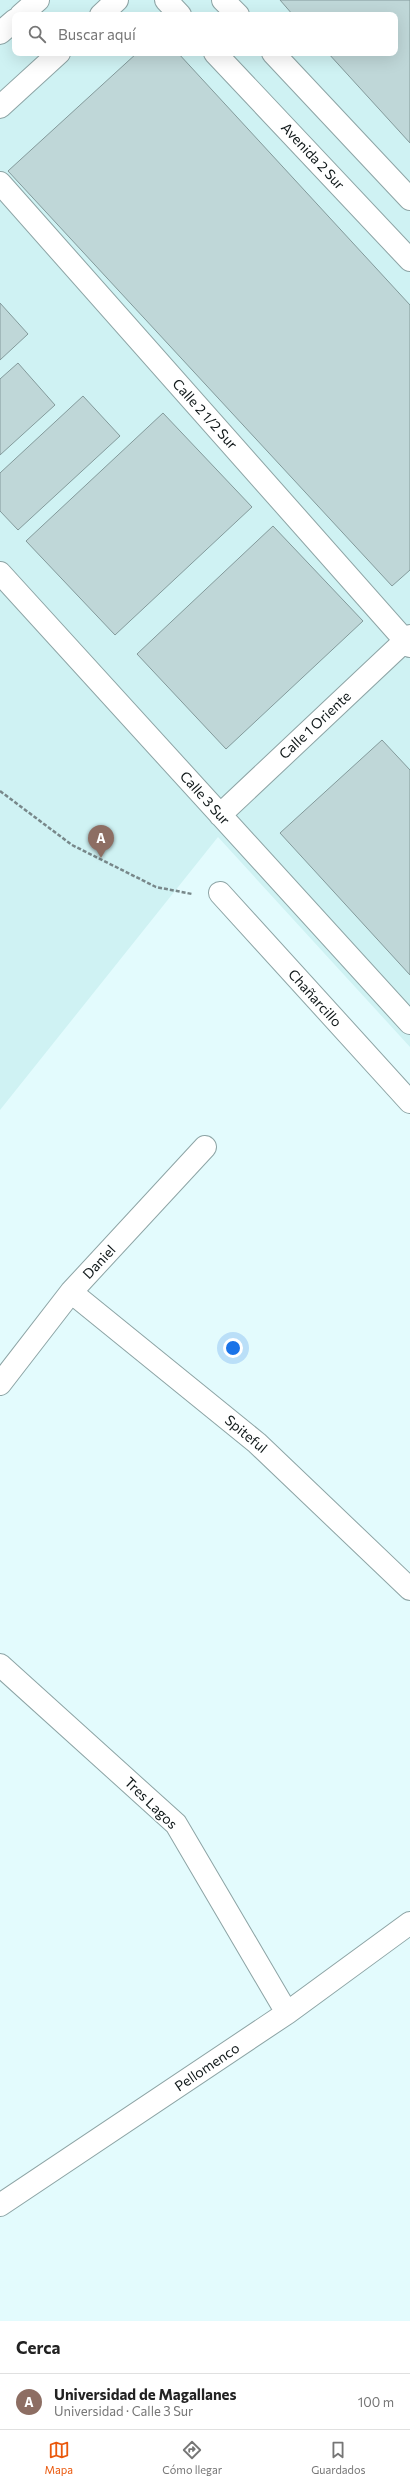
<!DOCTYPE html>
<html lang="es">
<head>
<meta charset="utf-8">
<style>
	body { margin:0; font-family:Commissioner,sans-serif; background:#f6f6f6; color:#222 }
	.you { position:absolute; left:233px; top:1348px; width:14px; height:14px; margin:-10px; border:3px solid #fff; border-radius:50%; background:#1a73e8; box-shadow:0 0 0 6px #1a73e833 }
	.badge { display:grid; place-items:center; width:26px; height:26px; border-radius:50%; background:#ea580c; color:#fff; font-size:13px; font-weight:700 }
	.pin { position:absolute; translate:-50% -33px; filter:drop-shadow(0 1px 2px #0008) }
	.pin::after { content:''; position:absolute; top:21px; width:14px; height:12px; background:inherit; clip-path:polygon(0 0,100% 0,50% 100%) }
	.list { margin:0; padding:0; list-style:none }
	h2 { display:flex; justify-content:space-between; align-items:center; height:52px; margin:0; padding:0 16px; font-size:17px }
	h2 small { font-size:13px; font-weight:400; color:#767676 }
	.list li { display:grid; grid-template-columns:26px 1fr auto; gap:12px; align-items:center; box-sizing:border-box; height:56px; padding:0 16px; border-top:1px solid #e0e0e0 }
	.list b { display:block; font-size:15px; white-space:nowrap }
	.list p { margin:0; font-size:13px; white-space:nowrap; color:#767676 }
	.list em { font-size:13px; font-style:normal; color:#767676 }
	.icon { flex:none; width:22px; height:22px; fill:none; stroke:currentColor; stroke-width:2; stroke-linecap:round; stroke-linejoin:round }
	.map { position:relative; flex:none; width:410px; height:2321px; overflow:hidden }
	.search { position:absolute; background:#fff; box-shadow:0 4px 16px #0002; left:12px; right:12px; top:12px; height:44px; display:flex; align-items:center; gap:10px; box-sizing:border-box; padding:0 14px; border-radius:8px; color:#767676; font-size:15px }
	.sheet { height:108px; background:#fff }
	nav { display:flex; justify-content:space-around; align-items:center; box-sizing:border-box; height:56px; border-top:1px solid #e0e0e0; background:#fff; font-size:11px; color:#767676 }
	nav a { display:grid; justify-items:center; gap:2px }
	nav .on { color:#ea580c }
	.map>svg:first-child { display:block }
	.built { fill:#cff2f3; fill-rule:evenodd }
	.building { fill:#bfd7d8; stroke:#839a9b }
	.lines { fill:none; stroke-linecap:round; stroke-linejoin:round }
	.street-casing { stroke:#8da4a5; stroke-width:24 }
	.secondary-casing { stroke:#8da4a5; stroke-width:24 }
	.path { stroke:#78888a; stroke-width:2.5; stroke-dasharray:4 2; stroke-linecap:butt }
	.street { stroke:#fff; stroke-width:22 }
	.secondary { stroke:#fff; stroke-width:22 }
	.labels { text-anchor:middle; stroke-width:3.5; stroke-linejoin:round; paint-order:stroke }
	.street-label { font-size:14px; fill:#0f1718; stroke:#fff }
</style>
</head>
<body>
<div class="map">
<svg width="410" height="2321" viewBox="0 0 410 2321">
	<rect width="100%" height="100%" fill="#e3fbfd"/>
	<path class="built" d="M0 0H410V1047L218 837 0 1110ZM15 15H395V53H15Z"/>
	<path class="building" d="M280 0H410V143L328 53H395V15H293Z
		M137 53H178L410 305V570L392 586 8 171Z
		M0 303 28 334 0 360Z
		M18 363 55 405 0 455V379Z
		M83 396 120 436 18 530 0 511V473Z
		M163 413 252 507 115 635 26 541Z
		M273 526 363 621 226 749 137 654Z
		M382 740 410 770V975L280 833Z"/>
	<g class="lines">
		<g class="street-casing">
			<path id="street" d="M21 15 38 0
				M101 15 117 0
				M0 33 15 20
				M0 107 59 53
				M0 183 410 646
				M0 573 410 1023
				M220 815 410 636
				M220 893 410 1102
				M71 1292 257 1443 410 1589
				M0 1384 71 1292 205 1147
				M0 1665 176 1824 287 2013
				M0 2205 287 2013 410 1923"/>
		</g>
		<g class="secondary-casing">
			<path id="secondary" d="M166 0 180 15
				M223 0 238 15
				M215 53 410 260
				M273 53 410 199"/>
		</g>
		<path class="path" d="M0 791 72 845 156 887 192 894"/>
		<use href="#street" class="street"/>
		<use href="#secondary" class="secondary"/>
	</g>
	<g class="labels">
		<g class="street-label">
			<text transform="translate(313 156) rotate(47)" y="5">Avenida 2 Sur</text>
			<text transform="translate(205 414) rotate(48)" y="5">Calle 2 1/2 Sur</text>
			<text transform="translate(315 725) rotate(-43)" y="5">Calle 1 Oriente</text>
			<text transform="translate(205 798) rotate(48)" y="5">Calle 3 Sur</text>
			<text transform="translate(315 998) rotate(48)" y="5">Chañarcillo</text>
			<text transform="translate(99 1262) rotate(-47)" y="5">Daniel</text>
			<text transform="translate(246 1434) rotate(40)" y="5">Spiteful</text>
			<text transform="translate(151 1803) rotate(44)" y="5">Tres Lagos</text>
			<text transform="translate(207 2067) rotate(-34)" y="5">Pellomenco</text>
		</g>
	</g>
</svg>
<div class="you"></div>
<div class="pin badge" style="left:101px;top:858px;background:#8d6e63">A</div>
<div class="search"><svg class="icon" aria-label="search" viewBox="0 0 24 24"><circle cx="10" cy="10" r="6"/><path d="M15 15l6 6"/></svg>Buscar aquí</div>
</div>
<section class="sheet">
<h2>Cerca<small></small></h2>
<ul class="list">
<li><span class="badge" style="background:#8d6e63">A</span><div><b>Universidad de Magallanes</b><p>Universidad · Calle 3 Sur</p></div><em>100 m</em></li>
</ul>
</section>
<nav>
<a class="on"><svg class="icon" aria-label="map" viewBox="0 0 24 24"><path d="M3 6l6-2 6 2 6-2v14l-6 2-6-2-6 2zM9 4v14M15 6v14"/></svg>Mapa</a>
<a><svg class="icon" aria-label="directions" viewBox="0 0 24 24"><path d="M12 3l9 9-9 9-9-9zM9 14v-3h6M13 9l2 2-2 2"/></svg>Cómo llegar</a>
<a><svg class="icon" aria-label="saved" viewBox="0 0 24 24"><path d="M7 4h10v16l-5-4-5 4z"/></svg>Guardados</a>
</nav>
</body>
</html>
